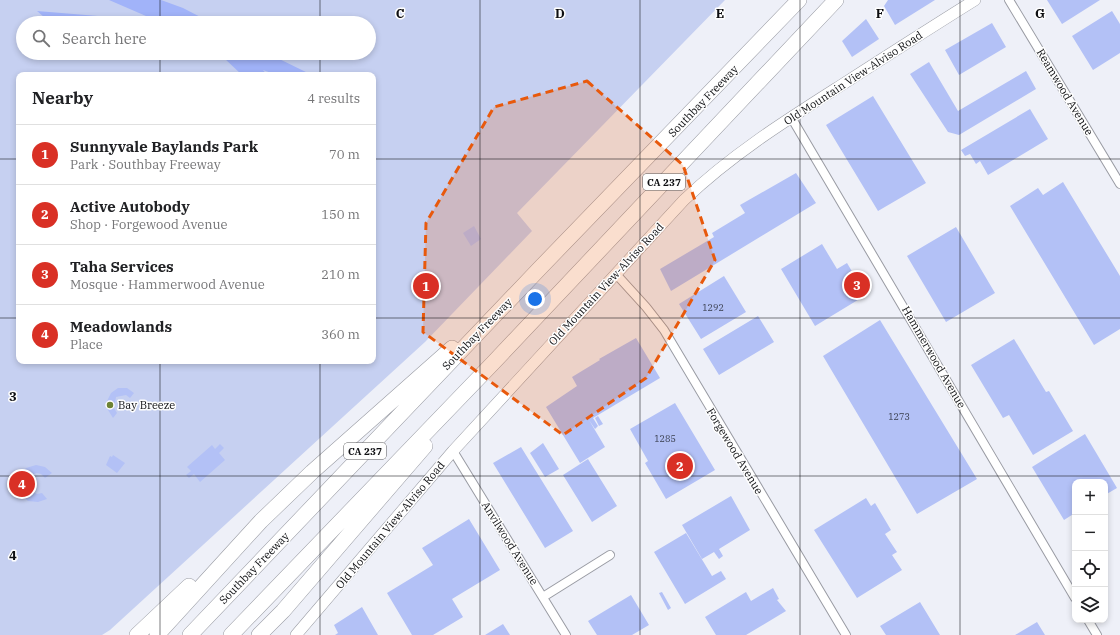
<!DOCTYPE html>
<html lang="en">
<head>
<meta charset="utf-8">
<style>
	body { margin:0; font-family:"IBM Plex Serif",serif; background:#f6f6f6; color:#202124 }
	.controls { position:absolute; right:12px; bottom:12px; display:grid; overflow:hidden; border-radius:8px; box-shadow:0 2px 6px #0003 }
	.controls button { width:36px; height:36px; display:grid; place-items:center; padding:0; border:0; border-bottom:1px solid #e0e0e0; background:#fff; color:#202124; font:20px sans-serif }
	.you { position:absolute; left:535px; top:299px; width:14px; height:14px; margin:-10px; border:3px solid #fff; border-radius:50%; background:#1a73e8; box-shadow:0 0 0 6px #1a73e833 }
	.badge { display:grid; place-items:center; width:26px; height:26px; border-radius:50%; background:#d93025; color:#fff; font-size:13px; font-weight:700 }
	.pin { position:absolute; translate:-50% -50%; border:2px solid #fff; box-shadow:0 1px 4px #0006 }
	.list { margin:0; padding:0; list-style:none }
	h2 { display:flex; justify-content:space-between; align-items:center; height:52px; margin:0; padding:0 16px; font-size:17px }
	h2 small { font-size:13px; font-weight:400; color:#757577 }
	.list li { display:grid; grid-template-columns:26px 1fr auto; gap:12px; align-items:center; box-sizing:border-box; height:60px; padding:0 16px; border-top:1px solid #e0e0e0 }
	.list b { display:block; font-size:15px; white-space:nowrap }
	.list p { margin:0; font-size:13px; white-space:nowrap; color:#757577 }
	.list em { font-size:13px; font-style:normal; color:#757577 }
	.icon { flex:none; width:22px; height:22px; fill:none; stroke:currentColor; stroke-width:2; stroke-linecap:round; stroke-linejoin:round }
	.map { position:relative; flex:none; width:1120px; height:635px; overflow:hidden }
	.search { position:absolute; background:#fff; box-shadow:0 2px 6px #0003; left:16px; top:16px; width:360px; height:44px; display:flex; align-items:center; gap:10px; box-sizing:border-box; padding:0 14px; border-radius:22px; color:#757577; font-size:15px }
	.panel { position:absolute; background:#fff; box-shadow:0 2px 6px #0003; left:16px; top:72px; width:360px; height:292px; border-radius:8px }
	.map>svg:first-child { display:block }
	.green { fill:#c6d0f1; fill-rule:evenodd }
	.water { fill:#a1b3f9 }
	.building { fill:#b3c1f6 }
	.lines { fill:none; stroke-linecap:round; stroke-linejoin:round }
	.street-casing { stroke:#999ba3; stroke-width:10 }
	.secondary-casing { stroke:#999ba3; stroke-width:12 }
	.highway-casing { stroke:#999ba3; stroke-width:16 }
	.street { stroke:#fff; stroke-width:8 }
	.secondary { stroke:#fff; stroke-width:11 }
	.highway { stroke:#fff; stroke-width:15 }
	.marked { fill:#e8590c; fill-opacity:0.2; stroke:#e8590c; stroke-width:3; stroke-dasharray:8 5; stroke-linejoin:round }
	.grid { fill:none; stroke:#0e0f12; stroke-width:1; stroke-opacity:0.55 }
	.poi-dot { fill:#6d8334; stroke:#fefefe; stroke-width:1.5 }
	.labels { text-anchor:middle; stroke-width:3; stroke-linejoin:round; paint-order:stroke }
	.number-label { font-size:9px; fill:#373c4b }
	.shield { fill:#fefefe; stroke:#565759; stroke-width:1 }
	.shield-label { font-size:10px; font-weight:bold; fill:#0e0f12 }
	.street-label { font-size:11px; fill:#0e0f12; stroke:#fefefe }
	.poi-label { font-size:11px; fill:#0e0f12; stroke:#fefefe; text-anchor:start }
	.grid-label { font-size:13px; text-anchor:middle; font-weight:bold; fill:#0e0f12; stroke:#fefefe; stroke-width:3; stroke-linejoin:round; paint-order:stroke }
</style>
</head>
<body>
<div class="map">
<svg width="1120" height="635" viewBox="0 0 1120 635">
	<rect width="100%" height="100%" fill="#eef0f8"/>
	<path class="green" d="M0 0H725L517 213 532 231 425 342 110 630 102 635H0ZM23 23H369V53H23ZM19 75H373V361H19Z"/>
	<path class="water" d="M109 0H161L183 8 212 23H154L146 16Z
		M37 11 110 17 123 23H51Z
		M213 53H267L312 75H277L263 70 267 75H242L224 58Z"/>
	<path class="building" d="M888 0H935L895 25 884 6Z
		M1047 0H1100L1062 24Z
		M1112 11 1120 24V53L1093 70 1072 36Z
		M866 19 879 39 852 57 842 41Z
		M992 23 1006 47 959 75 945 50Z
		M929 62 958 111 1026 71 1036 89 959 135 948 132 910 74Z
		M873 96 926 183 878 211 826 125Z
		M1030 109 1048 139 988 175 980 161 976 164 970 154 965 156 961 150Z
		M796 173 816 203 671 291 660 269 714 237 712 233 745 213 740 205Z
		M1063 182 1120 276V329L1094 345 1010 206 1038 188 1043 195Z
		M474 226 481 239 471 246 463 233Z
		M956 227 995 293 946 322 907 256Z
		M822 244 837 269 847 263 866 295 815 326 781 269Z
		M724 276 746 312 701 339 679 304Z
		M758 316 774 342 719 375 703 349Z
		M880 320 977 479 917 514 823 356Z
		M636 338 660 378 593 418 598 426 595 429 589 420 605 447 580 463 546 407 577 386 572 377 600 360 599 359Z
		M1014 339 1046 392 1049 391 1073 431 1033 455 1009 415 1003 418 971 365Z
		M118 388H127L134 393 130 398 126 395 116 397 114 408 117 413 113 418 108 410 107 401 111 393Z
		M675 403 715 470 666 499 645 463 648 461 630 429Z
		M598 416 603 424 599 426 595 418Z
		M1085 434 1117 488 1105 495V482H1075V513L1064 520 1032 467Z
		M543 443 559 469 545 477 530 453Z
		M220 444 224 448 219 453 225 460 200 482 194 474 189 478 186 475 191 471 187 467 212 445 215 449Z
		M521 447 573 531 545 548 493 463Z
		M113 455 125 463 117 473 106 465 110 456 112 457Z
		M588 459 617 506 592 522 563 475Z
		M36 465 45 467 52 473 45 478 41 474 36 473 28 478 26 483 28 489 37 494 42 493 47 499 38 502 28 501 21 494 18 485 20 475 26 468Z
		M731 496 750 530 719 549 723 556 719 559 714 552 702 559 682 525Z
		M866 498 871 506 875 503 891 530 885 534 897 552 892 555 902 570 857 598 814 530Z
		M469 519 500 570 452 599 463 617 433 635H412L387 593 433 565 422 548Z
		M686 533 712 576 721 571 726 579 685 604 654 552Z
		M773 588 779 599 777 600 786 611 746 635H716L705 617 746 592 751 601Z
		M662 592 671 608 668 610 659 593Z
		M631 595 649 625 632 635H597L588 621Z
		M920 602 940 635H886L880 626Z
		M362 607 378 635H335L338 633 334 625Z
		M1037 622 1045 635H1015Z
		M503 624 510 635H485Z"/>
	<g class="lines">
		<g class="street-casing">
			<path id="street" d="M1009 0 1120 184
				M791 117 1075 598
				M616 274 646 307 664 330 846 635
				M453 451 566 635
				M543 597 610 555
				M1088 620 1097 635"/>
		</g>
		<g class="secondary-casing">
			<path id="secondary" d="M296 635 453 451 684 200C731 155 785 121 840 86 885 57 930 28 975 0"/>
		</g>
		<g class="highway-casing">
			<path id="highway" d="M137 635 189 586
				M157 635 261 521 312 472 452 348
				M190 635 540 268 799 0
				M231 635 493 363 836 0
				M259 635 283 611 425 446"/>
		</g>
		<use href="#street" class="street"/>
		<use href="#secondary" class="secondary"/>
		<use href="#highway" class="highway"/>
	</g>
	<path class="marked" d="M587 81 683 165 715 260 646 378 563 435 423 332 426 223 494 107Z"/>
	<path class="grid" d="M160 0V23M320 0V23M480 0V635M640 0V635M800 0V635M960 0V635M160 53V75M320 53V75M0 159H19M373 159H1120M0 318H19M373 318H1120M160 361V635M320 361V635M0 476H1120"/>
	<circle class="poi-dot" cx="110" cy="405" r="4"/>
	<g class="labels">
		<g class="number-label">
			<text x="713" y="311">1292</text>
			<text x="899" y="420">1273</text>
			<text x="665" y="442">1285</text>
		</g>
		<g class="shield">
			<rect x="643" y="174" width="42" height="16" rx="3"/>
			<rect x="344" y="443" width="42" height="16" rx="3"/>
		</g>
		<g class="shield-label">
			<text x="664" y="186">CA 237</text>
			<text x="365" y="455">CA 237</text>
		</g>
		<g class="street-label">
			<text transform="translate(853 78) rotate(-33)" y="4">Old Mountain View-Alviso Road</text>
			<text transform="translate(1065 92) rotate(59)" y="4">Reamwood Avenue</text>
			<text transform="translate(703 101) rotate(-46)" y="4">Southbay Freeway</text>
			<text transform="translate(606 284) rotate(-47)" y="4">Old Mountain View-Alviso Road</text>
			<text transform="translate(477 334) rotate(-46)" y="4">Southbay Freeway</text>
			<text transform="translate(934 357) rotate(60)" y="4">Hammerwood Avenue</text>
			<text transform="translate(735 451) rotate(59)" y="4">Forgewood Avenue</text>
			<text transform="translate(390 525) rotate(-50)" y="4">Old Mountain View-Alviso Road</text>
			<text transform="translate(510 543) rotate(58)" y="4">Anvilwood Avenue</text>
			<text transform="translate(254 568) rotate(-46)" y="4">Southbay Freeway</text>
		</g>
		<g class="poi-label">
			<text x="118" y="409">Bay Breeze</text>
		</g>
	</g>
	<g class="grid-label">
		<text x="400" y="18">C</text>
		<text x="560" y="18">D</text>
		<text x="720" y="18">E</text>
		<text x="880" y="18">F</text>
		<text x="1040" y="18">G</text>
		<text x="13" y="401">3</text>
		<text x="13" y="560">4</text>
	</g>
</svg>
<div class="controls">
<button>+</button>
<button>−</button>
<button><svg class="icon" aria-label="locate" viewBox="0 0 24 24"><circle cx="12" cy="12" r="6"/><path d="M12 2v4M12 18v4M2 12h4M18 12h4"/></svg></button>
<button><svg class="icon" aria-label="layers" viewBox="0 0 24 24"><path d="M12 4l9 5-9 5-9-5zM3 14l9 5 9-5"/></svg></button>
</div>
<div class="you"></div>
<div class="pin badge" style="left:426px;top:286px">1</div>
<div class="pin badge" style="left:680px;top:466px">2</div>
<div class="pin badge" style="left:857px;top:285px">3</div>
<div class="pin badge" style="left:22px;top:484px">4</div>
<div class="search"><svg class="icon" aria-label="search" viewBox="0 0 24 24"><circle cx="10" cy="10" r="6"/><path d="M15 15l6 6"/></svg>Search here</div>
<section class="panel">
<h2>Nearby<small>4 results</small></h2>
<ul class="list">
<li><span class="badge">1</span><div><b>Sunnyvale Baylands Park</b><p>Park · Southbay Freeway</p></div><em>70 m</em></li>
<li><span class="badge">2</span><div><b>Active Autobody</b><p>Shop · Forgewood Avenue</p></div><em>150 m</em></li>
<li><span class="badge">3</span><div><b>Taha Services</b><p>Mosque · Hammerwood Avenue</p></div><em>210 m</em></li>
<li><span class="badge">4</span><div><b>Meadowlands</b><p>Place</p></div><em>360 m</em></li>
</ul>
</section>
</div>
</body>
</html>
